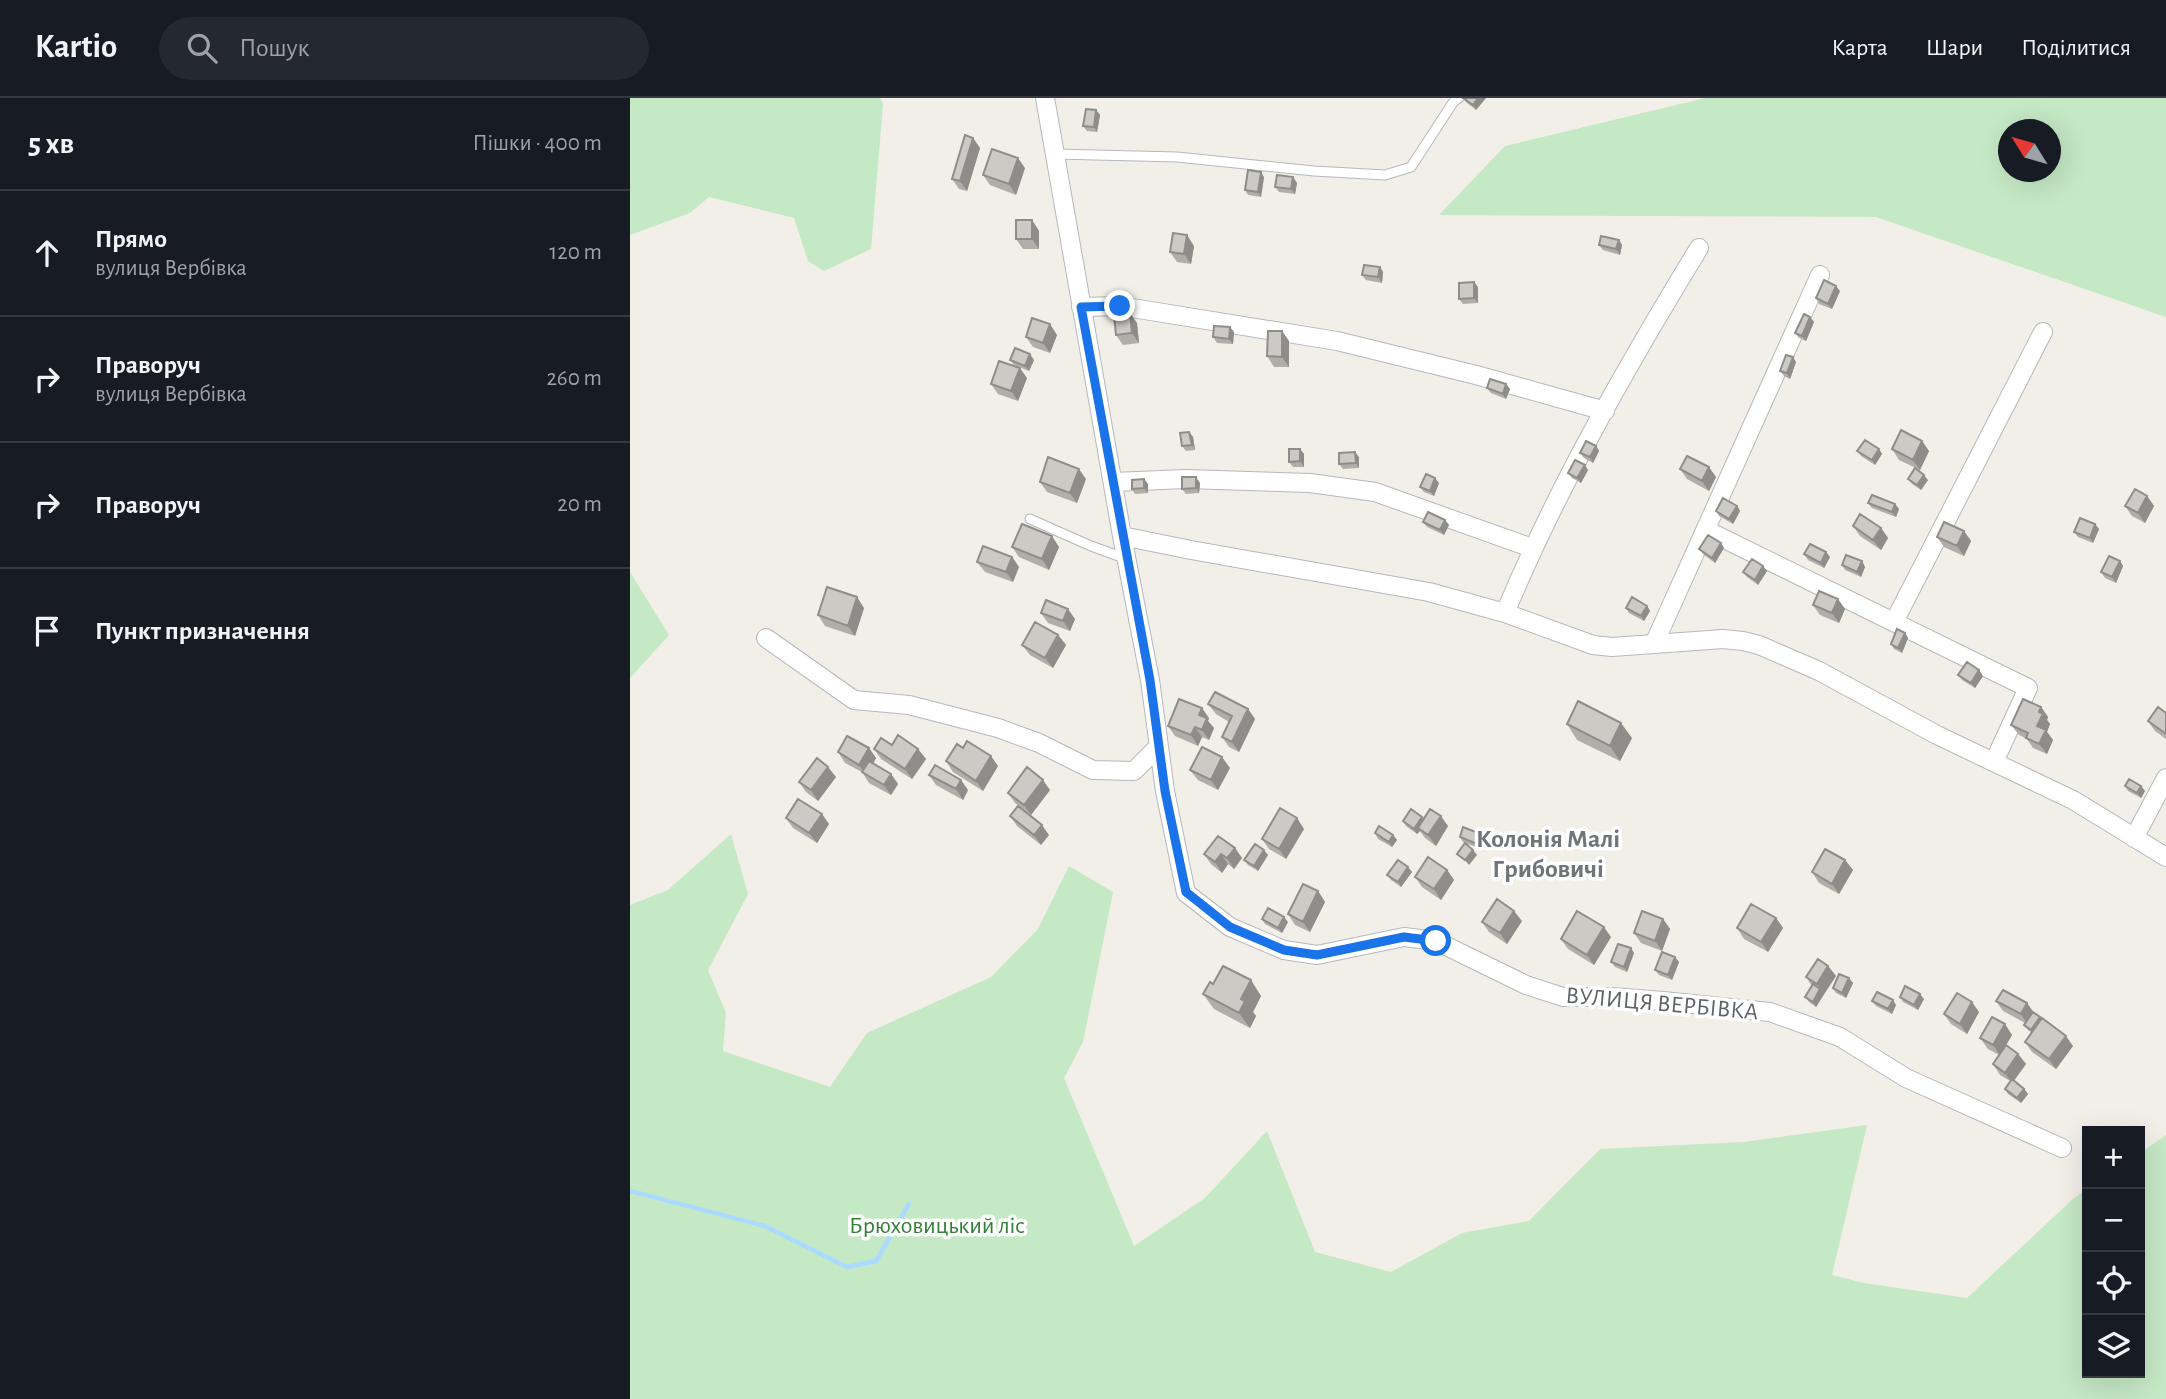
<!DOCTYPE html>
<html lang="uk">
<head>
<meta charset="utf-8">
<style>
	body { margin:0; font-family:"Alegreya Sans",sans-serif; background:#242831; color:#f1f3f6 }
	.controls { position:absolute; right:21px; bottom:21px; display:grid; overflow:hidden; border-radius:0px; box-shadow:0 7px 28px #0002 }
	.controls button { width:63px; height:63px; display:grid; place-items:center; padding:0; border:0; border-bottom:2px solid #363941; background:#171b24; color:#f1f3f6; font:35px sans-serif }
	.compass { position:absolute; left:1368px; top:21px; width:63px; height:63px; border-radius:50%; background:#171b24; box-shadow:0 7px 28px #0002; rotate:307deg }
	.stop { position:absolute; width:21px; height:21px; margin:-16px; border:5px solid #1a73e8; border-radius:50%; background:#fff }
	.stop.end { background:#1a73e8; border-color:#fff; box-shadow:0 2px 7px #0008 }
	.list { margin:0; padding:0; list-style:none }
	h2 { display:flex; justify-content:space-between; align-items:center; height:91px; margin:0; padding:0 28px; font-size:30px }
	h2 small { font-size:23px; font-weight:400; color:#9ea1a6 }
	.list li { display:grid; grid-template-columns:46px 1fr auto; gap:21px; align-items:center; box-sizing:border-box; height:126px; padding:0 28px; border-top:2px solid #363941 }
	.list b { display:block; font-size:26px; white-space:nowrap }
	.list p { margin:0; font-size:23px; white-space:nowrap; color:#9ea1a6 }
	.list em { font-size:23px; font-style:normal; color:#9ea1a6 }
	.icon { flex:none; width:38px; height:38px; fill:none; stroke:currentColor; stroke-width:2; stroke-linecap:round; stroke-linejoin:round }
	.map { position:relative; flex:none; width:1536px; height:1301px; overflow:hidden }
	header { display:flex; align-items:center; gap:42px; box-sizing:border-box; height:98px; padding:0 35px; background:#171b24; border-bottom:2px solid #363941 }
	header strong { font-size:33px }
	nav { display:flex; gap:38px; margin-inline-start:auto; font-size:24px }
	.search { width:490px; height:63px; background:#242831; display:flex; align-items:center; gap:18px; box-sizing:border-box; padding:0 24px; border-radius:38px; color:#9ea1a6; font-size:26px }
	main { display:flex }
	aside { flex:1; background:#171b24 }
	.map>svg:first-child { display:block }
	.green { fill:#c5e8c5; fill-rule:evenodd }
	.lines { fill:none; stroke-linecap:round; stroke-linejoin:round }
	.stream { stroke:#aadaff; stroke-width:4.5 }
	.lane-casing { stroke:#b5b8bc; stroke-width:11 }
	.street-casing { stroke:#b5b8bc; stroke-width:20 }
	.lane { stroke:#fff; stroke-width:9 }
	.street { stroke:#fff; stroke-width:18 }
	.wall { fill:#afaea9 }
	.shaded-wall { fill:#8f8d8a }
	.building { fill:#cccac5; stroke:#8f8d8a; stroke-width:2 }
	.route { stroke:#1a73e8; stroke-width:9 }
	.labels { text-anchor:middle; stroke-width:7; stroke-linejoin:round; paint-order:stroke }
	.street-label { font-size:24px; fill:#5f6368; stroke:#fff }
	.park-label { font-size:24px; fill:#348238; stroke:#fff }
	.neighbourhood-label { font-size:26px; font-weight:bold; fill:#70757a; stroke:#fff }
</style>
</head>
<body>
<header>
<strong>Kartio</strong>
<div class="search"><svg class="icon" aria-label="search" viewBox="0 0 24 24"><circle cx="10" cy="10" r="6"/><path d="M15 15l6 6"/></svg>Пошук</div>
<nav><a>Карта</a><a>Шари</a><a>Поділитися</a></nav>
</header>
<main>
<aside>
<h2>5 хв<small>Пішки · 400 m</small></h2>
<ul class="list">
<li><svg class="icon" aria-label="ahead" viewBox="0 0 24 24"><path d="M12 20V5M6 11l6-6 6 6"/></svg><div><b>Прямо</b><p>вулиця Вербівка</p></div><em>120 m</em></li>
<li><svg class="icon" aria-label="right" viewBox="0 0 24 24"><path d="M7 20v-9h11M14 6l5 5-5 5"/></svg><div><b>Праворуч</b><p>вулиця Вербівка</p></div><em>260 m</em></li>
<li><svg class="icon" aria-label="right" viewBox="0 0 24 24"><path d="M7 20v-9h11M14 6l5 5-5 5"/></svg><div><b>Праворуч</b></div><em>20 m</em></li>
<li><svg class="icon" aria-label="arrive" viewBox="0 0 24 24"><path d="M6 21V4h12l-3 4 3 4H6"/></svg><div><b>Пункт призначення</b></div></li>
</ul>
</aside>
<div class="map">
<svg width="1536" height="1301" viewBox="0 0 1536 1301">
	<rect width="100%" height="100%" fill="#f1efe8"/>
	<path class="green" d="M0 0H250L253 6 241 151 194 173 178 163 164 120 79 99 60 115 0 137Z
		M1075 0H1536V219L1246 119 809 117 875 48ZM1378 32H1420V74H1378Z
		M0 474 39 537 0 580Z
		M101 736 118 796 78 872 96 915 93 953 200 989 237 935 361 879 408 831 439 768 483 794 453 944 434 980 504 1148 575 1100 637 1033 685 1154 761 1174 832 1135 899 1123 970 1051 1114 1044 1237 1027 1202 1177 1234 1185 1337 1200 1443 1101 1457 1091V1275H1510V1055L1536 1037V1301H0V807L38 792Z"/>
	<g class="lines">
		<path class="stream" d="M0 1093 135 1128 217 1169 246 1163 279 1106"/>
		<g class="lane-casing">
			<path id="lane" d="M425 56 547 59 684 73 755 77 781 69 824 3 829 0
				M400 421 461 448 497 461"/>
		</g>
		<g class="street-casing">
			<path id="street" d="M415 0 492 438 520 582 535 693 556 795 600 829 654 852 687 857 774 839 806 843 896 887 933 899H982L1033 903 1140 914 1210 939 1276 980 1432 1050
				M451 209 490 208 707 243 846 277 975 313
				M483 384 556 381 680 385 745 394 902 450
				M1076 432 1398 590 1364 664
				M492 438 561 452 799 494 875 515 963 547 982 549 1093 541 1113 543 1129 547 1189 573 1307 637 1443 702 1536 759
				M875 515C928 388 997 268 1069 150
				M1264 524 1413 234
				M136 540 224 602 279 607 368 630 409 645 463 672 504 673 529 648
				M1024 546 1190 177
				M1504 740 1536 680"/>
		</g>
		<use href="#lane" class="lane"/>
		<use href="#street" class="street"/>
	</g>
	<path class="wall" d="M833 0H856L846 12 836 4Z
		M466 12 470 17 467 34 457 33 453 28Z
		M343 40 350 50 337 93 329 91 322 81Z
		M395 70 386 97 360 87 353 77Z
		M634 79 631 99 618 97 615 92Z
		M663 79 667 85 665 96 649 94 645 89Z
		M402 122 409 133V151H393L386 141Z
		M989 142 992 147 990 157 973 152 969 147Z
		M564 148 561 166 547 164 540 154Z
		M750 169 753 174 752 185 736 182 732 177Z
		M848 189V205L833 206 829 201Z
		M1210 193 1202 211 1189 206 1186 200Z
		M1180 219 1184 224 1176 243 1169 240 1165 235Z
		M507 225 509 245 493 247 486 237Z
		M652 233 659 243V269H644L637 258Z
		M604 234 603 246 587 245 583 239Z
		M427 237 420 255 403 249 396 239Z
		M380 262H404L399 273 384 267Z
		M1166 264 1160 281 1154 278 1150 273Z
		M397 280 388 303 368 296 361 286Z
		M876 286 880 291 876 301 861 295 857 290Z
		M559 334 563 339 565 352 556 353 552 348Z
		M1292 343 1299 353 1290 372 1269 362 1262 351Z
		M966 348 969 353 963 365 954 360 950 355Z
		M670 351 674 356V369H663L659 364Z
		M1249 351 1252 356 1245 367 1231 358 1227 353Z
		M729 359V370L713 371 709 366Z
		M1050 371 1086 379 1079 393 1057 381Z
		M958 372 951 385 942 380 938 375Z
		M456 381 447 405 417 394 410 384Z
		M514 381 518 386V395L505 396 502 391Z
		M1278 381 1298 382 1291 392 1282 386Z
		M570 385 569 395 556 396 552 391Z
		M809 385 804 398 794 394 790 389Z
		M1517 398 1524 408 1515 425 1502 418 1495 408Z
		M1238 405 1265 406 1269 411 1266 419 1242 410Z
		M1107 408 1110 413 1103 426 1089 418 1086 413Z
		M815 422 819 427 814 437 797 429 793 424Z
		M1465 426 1469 431 1463 445 1448 439 1444 434Z
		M1223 428 1251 430 1258 440 1251 452 1230 438Z
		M1334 433 1341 443 1334 458 1314 449 1307 439Z
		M1091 445 1094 450 1085 465 1073 456 1069 451Z
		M382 449H429L419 472 389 459Z
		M1196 454 1200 459 1194 470 1178 462 1174 456Z
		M382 459 389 469 383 484 355 474 347 464Z
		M1232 463 1235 469 1231 479 1215 472 1212 467Z
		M1490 463 1493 468 1486 485 1475 480 1471 474Z
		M1133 468 1137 473 1128 487 1117 479 1113 474Z
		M1183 507 1215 511 1209 525 1190 517Z
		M1017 508 1020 513 1014 523 999 515 996 510Z
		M234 510 225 538 195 528 188 517Z
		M411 515 445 521 440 533 418 525Z
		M1275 535 1278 540 1272 555 1264 551 1261 546Z
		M428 537 436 547 423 570 400 557 392 547Z
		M1328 577 1353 578 1345 590 1332 582Z
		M578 606 618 611 625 621 609 654 599 649 592 639 599 624 586 616Z
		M1411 609 1418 619 1417 622 1420 626 1417 634 1423 642 1417 656 1403 650 1397 641 1389 637 1381 627Z
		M1536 615V641L1525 633 1518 623Z
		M579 620 578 623 584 630 579 642 572 639 568 648 545 638 538 628Z
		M937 626 1002 640 990 663 947 642Z
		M262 647 288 651 296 661 282 681 251 661 244 651Z
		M239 650 246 660 243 666 261 676 268 686 261 697 239 685 232 674 215 665 208 654Z
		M316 663 368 668 353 693 323 674Z
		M600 670 588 692 568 682 560 672Z
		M299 677 338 692 333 702 306 687Z
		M206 679 188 703 176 694 169 684Z
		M1495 688H1511L1515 693 1511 700 1498 693Z
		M420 692 401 717 385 705 378 695Z
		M380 718 419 737 411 747 387 728Z
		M156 720 199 726 187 745 163 730Z
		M794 721 818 728 806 748 795 740 790 733 787 736 776 728 773 723Z
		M674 731 656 761 639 751 632 741Z
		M745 735 763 737 767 742 762 749 748 741Z
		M851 736 855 741 851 751 833 744 830 739Z
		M605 750 612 760 604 771 598 766 592 775 581 766 574 756Z
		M634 752 638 757 628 773 618 767 614 762Z
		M1215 762 1223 772 1209 796 1189 785 1182 774Z
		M778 769 782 774 771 789 761 782 757 777Z
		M817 772 824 782 811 802 792 789 785 779Z
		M688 793 695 804 680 834 665 827 658 816Z
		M1146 820 1153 830 1138 854 1114 841 1107 830Z
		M632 821 658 824 652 835 635 826Z
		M1033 821 1040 831 1032 853 1011 845 1004 835Z
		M892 823 877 846 859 834 852 824Z
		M981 839 964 867 938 851 931 841Z
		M1004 855 997 874 985 869 981 864Z
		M1045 859 1049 864 1042 882 1029 877 1025 872Z
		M1198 868 1206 878 1186 909 1179 904 1175 899 1182 888 1176 879Z
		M1223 885 1216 900 1206 895 1203 890Z
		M583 886 631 898 623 914 626 918 620 930 584 911 573 896Z
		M1270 899 1294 901 1288 912 1273 904Z
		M1242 903 1266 907 1262 916 1246 908Z
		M1366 903 1397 905 1403 914 1443 948 1426 971 1402 954 1395 944 1401 934 1398 932 1394 927 1395 925 1373 913Z
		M1349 914 1337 936 1321 926 1314 916Z
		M1382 937 1374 951 1388 956 1396 966 1384 983 1394 991 1398 996 1391 1005 1378 996 1375 991 1380 983 1370 977 1363 966 1369 957 1358 951 1350 940Z"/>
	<path class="shaded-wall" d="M848 0H856L846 12 843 7Z
		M466 12 470 17 467 34 464 29Z
		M343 40 350 50 337 93 330 83Z
		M388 60 395 70 386 97 379 86Z
		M631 74 634 79 631 99 628 94Z
		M663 79 667 85 665 96 661 91Z
		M402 122 409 133V151L402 141Z
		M557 137 564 148 561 166 554 156Z
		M989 142 992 147 990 157 986 151Z
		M750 169 753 174 752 185 748 179Z
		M844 184 848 189V205L844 200Z
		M1206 188 1210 193 1202 211 1198 206Z
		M500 215 507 225 509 245 502 235Z
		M1180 219 1184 224 1176 243 1172 238Z
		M420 226 427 237 420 255 413 245Z
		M600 229 604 234 603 246 599 241Z
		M652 233 659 243V269L652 259Z
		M400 256 404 262 399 273 395 268Z
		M1163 259 1166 264 1160 281 1157 275Z
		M390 270 397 280 388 303 381 293Z
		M876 286 880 291 876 301 873 296Z
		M559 334 563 339 565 352 562 347Z
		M1292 343 1299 353 1290 372 1283 362Z
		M966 348 969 353 963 365 960 359Z
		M670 351 674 356V369L670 363Z
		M1249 351 1252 356 1245 367 1242 362Z
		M725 354 729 359V370L726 365Z
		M955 367 958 372 951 385 947 380Z
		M1079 369 1086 379 1079 393 1072 383Z
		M449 371 456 381 447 405 440 395Z
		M1294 377 1298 382 1291 392 1287 387Z
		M566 379 570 385 569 395 566 390Z
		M805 380 809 385 804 398 800 393Z
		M514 381 518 386V395L514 390Z
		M1517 398 1524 408 1515 425 1508 415Z
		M1265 406 1269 411 1266 419 1262 414Z
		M1107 408 1110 413 1103 426 1099 421Z
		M815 422 819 427 814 437 810 432Z
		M1465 426 1469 431 1463 445 1460 440Z
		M1251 430 1258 440 1251 452 1243 442Z
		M1334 433 1341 443 1334 458 1327 448Z
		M422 438 429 449 419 472 412 461Z
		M1091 445 1094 450 1085 465 1082 460Z
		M1196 454 1200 459 1194 470 1191 465Z
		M382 459 389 469 383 484 376 474Z
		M1232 463 1235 469 1231 479 1227 474Z
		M1490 463 1493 468 1486 485 1482 479Z
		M1133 468 1137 473 1128 487 1125 482Z
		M227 499 234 510 225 538 218 528Z
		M1208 501 1215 511 1209 525 1202 515Z
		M1017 508 1020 513 1014 523 1011 518Z
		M438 511 445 521 440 533 433 523Z
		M1275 535 1278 540 1272 555 1268 550Z
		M428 537 436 547 423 570 415 560Z
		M1349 572 1353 578 1345 590 1341 585Z
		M1411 609 1418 619 1417 622 1420 626 1417 634 1423 642 1417 656 1409 646 1407 628 1409 614Z
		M572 610 579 620 578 623 584 630 579 642 572 632 569 617Z
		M618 611 625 621 609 654 602 644Z
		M991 625 1002 640 990 663 980 648Z
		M565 629 572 639 568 648 561 637Z
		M239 650 246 660 237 677 229 667Z
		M288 651 296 661 282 681 275 671Z
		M361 658 368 668 353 693 346 683Z
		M592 659 600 670 588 692 581 682Z
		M198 669 206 679 188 703 181 692Z
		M261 676 268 686 261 697 254 687Z
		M331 682 338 692 333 702 326 691Z
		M413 682 420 692 401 717 394 707Z
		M1511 688 1515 693 1511 700 1507 695Z
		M192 716 199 726 187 745 179 735Z
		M811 718 818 728 806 748 798 737Z
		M792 719 796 724 788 730 790 733 787 736 784 731Z
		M667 720 674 731 656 761 649 751Z
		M412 727 419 737 411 747 404 737Z
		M851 736 855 741 851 751 847 746Z
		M763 737 767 742 762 749 759 744Z
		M605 750 612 760 604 771 597 760Z
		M634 752 638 757 628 773 624 768Z
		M843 752 847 757 839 767 835 762Z
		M591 756 598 766 592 775 585 764Z
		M1215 762 1223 772 1209 796 1202 786Z
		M778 769 782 774 771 789 768 784Z
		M817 772 824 782 811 802 804 791Z
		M688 793 695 804 680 834 673 824Z
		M884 813 892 823 877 846 870 835Z
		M654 819 658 824 652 835 648 830Z
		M1146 820 1153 830 1138 854 1131 844Z
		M1033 821 1040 831 1032 853 1025 843Z
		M974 829 981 839 964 867 957 857Z
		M1001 850 1004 855 997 874 994 869Z
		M1045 859 1049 864 1042 882 1038 877Z
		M1198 868 1206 878 1194 896 1187 886Z
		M1219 880 1223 885 1216 900 1212 895Z
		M621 882 631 898 623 914 626 918 620 930 609 915 611 901Z
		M1190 891 1194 896 1186 909 1183 904Z
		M1290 896 1294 901 1288 912 1284 907Z
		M1263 902 1266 907 1262 916 1258 911Z
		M1342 904 1349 914 1337 936 1330 926Z
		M1397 905 1404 915 1398 927 1391 916Z
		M1410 919 1414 924 1405 937 1401 932Z
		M1375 926 1382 937 1370 957 1363 947Z
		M1436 938 1443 948 1426 971 1419 961Z
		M1388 956 1396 966 1382 985 1375 975Z
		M1394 991 1398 996 1391 1005 1387 1000Z"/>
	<path class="building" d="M833 0H848L843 7Z
		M456 11 466 12 464 29 453 28Z
		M335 37 343 40 330 83 322 81Z
		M362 51 388 60 379 86 353 77Z
		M618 72 631 74 628 94 615 92Z
		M647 77 663 79 661 91 645 89Z
		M386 122H402V141H386Z
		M543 135 557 137 554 156 540 154Z
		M971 138 989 142 986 151 969 147Z
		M734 167 750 169 748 179 732 177Z
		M1194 182 1206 188 1198 206 1186 200Z
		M844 184V200L829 201V185Z
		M500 215 502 235 486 237 484 216Z
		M1174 216 1180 219 1172 238 1165 235Z
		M402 220 420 226 413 245 396 239Z
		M584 228 600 229 599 241 583 239Z
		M638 233H652V259L637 258Z
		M385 250 400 256 395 268 380 262Z
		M1156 257 1163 259 1157 275 1150 273Z
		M369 263 390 270 381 293 361 286Z
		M860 281 876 286 873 296 857 290Z
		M1271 332 1292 343 1283 362 1262 351Z
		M559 334 562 347 552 348 550 335Z
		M1235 342 1249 351 1242 362 1227 353Z
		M956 343 966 348 960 359 950 355Z
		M659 351H670V363L659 364Z
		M725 354 726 365 709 366V355Z
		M1057 358 1079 369 1072 383 1050 371Z
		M418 359 449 371 440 395 410 384Z
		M945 362 955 367 947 380 938 375Z
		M1285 370 1294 377 1287 387 1278 381Z
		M796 376 805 380 800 393 790 389Z
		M552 379H566V390L552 391Z
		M514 381V390L502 391V382Z
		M1505 391 1517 398 1508 415 1495 408Z
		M1242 397 1265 406 1262 414 1238 405Z
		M1093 400 1107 408 1099 421 1086 413Z
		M798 414 815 422 810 432 793 424Z
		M1230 416 1251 430 1243 442 1223 428Z
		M1450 420 1465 426 1460 440 1444 434Z
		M1314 424 1334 433 1327 448 1307 439Z
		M392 426 422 438 412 461 382 449Z
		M1078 437 1091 445 1082 460 1069 451Z
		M1180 446 1196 454 1191 465 1174 456Z
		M353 448 382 459 376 474 347 464Z
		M1216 457 1232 463 1227 474 1212 467Z
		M1479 458 1490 463 1482 479 1471 474Z
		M1122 461 1133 468 1125 482 1113 474Z
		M197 489 227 499 218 528 188 517Z
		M1189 493 1208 501 1202 515 1183 507Z
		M1002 499 1017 508 1011 518 996 510Z
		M416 502 438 511 433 523 411 515Z
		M405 524 428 537 415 560 392 547Z
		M1267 531 1275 535 1268 550 1261 546Z
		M1337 564 1349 572 1341 585 1328 577Z
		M585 594 618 611 602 644 592 639 602 618 578 606Z
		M549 601 572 610 569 617 577 620 572 632 565 629 561 637 538 628Z
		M1393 601 1411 609 1409 614 1413 616 1407 628 1416 632 1409 646 1396 640 1398 635 1381 627Z
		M948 603 991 625 980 648 937 626Z
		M1528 609 1536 615V634L1535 635 1518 623Z
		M268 637 288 651 275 671 244 651 251 640 262 647Z
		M217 638 239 650 229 667 208 654Z
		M337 643 361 658 346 683 316 663 327 646 333 650Z
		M572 649 592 659 581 682 560 672Z
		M187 660 198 669 181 692 169 684Z
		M239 663 261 676 254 687 232 674Z
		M305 667 331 682 326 691 299 677Z
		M397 669 413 682 394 707 378 695Z
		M1499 681 1511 688 1507 695 1495 688Z
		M168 701 192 716 179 735 156 720Z
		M388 708 412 727 404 737 380 718Z
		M650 710 667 720 649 751 632 741Z
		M781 711 792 719 784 731 773 723Z
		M800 711 811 718 798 737 788 730Z
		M749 728 763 737 759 744 745 735Z
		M833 729 851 736 847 746 830 739Z
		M588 738 605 750 597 760 591 756 585 764 574 756Z
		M835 745 843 752 835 762 827 756Z
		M625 746 634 752 624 768 614 762Z
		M1195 751 1215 762 1202 786 1182 774Z
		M798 759 817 772 804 791 785 779Z
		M768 762 778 769 768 784 757 777Z
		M673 786 688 793 673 824 658 816Z
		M867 801 884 813 870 835 852 824Z
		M1121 806 1146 820 1131 844 1107 830Z
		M638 810 654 819 648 830 632 821Z
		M947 813 974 829 957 857 931 841Z
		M1012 813 1033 821 1025 843 1004 835Z
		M988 846 1001 850 994 869 981 864Z
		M1032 854 1045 859 1038 877 1025 872Z
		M1188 861 1198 868 1187 886 1176 879Z
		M593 868 621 882 611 901 615 903 609 915 573 896 580 884 583 886Z
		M1209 876 1219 880 1212 895 1203 890Z
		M1183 886 1190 891 1183 904 1175 899Z
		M1275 888 1290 896 1284 907 1270 899Z
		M1373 892 1397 905 1391 916 1366 903Z
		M1247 894 1263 902 1258 911 1242 903Z
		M1327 895 1342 904 1330 926 1314 916Z
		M1403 914 1410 919 1401 932 1394 927Z
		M1362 919 1375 926 1363 947 1350 940Z
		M1412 920 1436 938 1419 961 1395 944Z
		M1376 947 1388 956 1375 975 1363 966Z
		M1382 981 1394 991 1387 1000 1375 991Z"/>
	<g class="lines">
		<path class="route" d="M490 208 451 209 520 582 535 693 556 794 600 829 654 852 687 857 774 839 806 843"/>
	</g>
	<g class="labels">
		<g class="street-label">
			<text transform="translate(1032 905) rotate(5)" y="8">ВУЛИЦЯ ВЕРБІВКА</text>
		</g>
		<g class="park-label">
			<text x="307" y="1135">Брюховицький ліс</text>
		</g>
		<g class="neighbourhood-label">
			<text x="918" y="749">Колонія Малі<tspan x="918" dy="30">Грибовичі</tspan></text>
		</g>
	</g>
</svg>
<div class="controls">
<button>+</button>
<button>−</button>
<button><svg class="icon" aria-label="locate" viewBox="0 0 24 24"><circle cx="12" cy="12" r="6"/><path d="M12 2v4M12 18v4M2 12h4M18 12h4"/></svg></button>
<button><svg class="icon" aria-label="layers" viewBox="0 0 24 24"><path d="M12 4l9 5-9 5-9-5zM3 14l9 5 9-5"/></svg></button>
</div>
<svg class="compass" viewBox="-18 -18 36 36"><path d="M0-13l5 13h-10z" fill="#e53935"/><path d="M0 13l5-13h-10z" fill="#9ea1a6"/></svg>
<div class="stop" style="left:806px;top:843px"></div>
<div class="stop end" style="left:490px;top:208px"></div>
</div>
</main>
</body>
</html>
